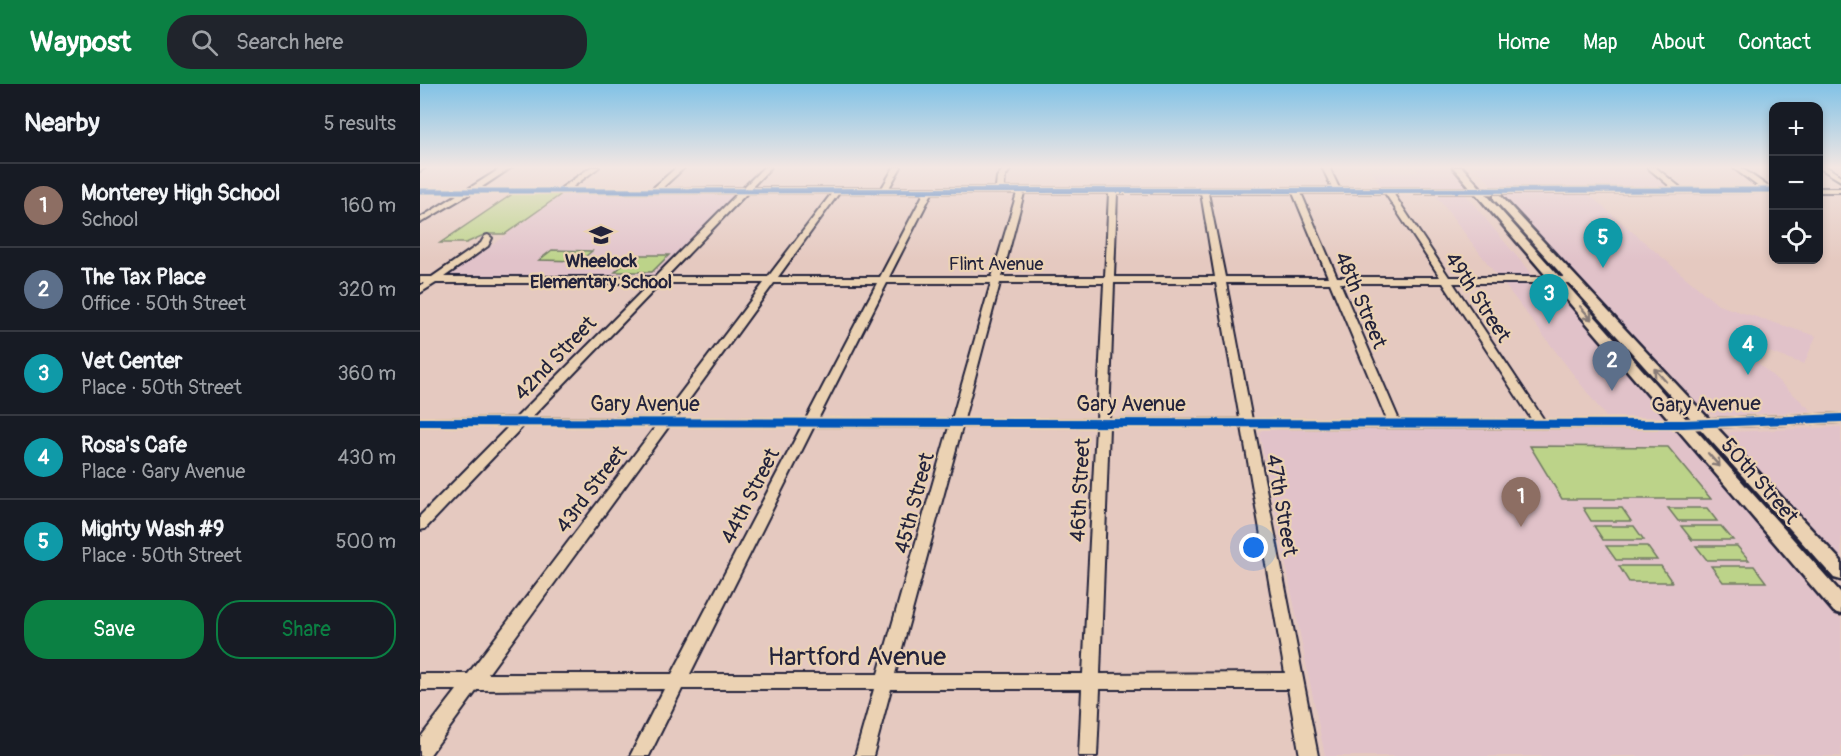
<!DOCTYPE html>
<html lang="en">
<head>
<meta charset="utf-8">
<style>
	body { margin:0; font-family:Pangolin,sans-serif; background:#20242c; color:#f1f3f6 }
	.controls { position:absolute; right:18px; top:18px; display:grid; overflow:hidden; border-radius:12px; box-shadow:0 3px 9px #0003 }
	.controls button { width:54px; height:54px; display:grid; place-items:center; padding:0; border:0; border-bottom:2px solid #363941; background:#171b24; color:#f1f3f6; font:30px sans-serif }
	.you { position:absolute; left:834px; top:464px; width:21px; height:21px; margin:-15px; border:4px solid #fff; border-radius:50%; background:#1a73e8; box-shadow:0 0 0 9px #1a73e833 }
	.badge { display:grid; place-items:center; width:39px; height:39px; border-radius:50%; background:#0b8043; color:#fff; font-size:20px; font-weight:700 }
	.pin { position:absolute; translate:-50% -50px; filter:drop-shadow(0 2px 3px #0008) }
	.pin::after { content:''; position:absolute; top:32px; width:21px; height:18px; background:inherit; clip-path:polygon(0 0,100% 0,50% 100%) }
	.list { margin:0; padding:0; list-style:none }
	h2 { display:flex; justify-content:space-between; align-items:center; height:78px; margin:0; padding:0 24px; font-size:26px }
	h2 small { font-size:20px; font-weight:400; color:#9ea1a6 }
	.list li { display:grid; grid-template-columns:39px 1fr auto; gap:18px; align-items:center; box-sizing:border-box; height:84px; padding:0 24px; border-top:2px solid #363941 }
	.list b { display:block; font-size:22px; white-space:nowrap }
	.list p { margin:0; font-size:20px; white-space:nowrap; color:#9ea1a6 }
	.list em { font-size:20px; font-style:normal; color:#9ea1a6 }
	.actions { display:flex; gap:12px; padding:18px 24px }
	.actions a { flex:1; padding:14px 0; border:2px solid #0b8043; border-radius:24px; text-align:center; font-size:21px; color:#0b8043 }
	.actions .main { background:#0b8043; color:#fff }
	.icon { flex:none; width:33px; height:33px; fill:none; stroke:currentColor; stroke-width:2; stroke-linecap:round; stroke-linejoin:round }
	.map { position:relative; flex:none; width:1421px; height:672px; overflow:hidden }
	header { display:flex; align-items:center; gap:36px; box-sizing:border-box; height:84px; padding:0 30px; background:#0b8043; color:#fff }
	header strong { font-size:28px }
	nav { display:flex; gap:33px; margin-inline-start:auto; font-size:21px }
	.search { width:420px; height:54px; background:#20242c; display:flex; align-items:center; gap:15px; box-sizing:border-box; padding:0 21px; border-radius:24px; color:#9ea1a6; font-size:22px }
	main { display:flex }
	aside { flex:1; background:#171b24 }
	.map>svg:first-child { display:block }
	.built { fill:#e1c2c9 }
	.green { fill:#bcd389; stroke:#6f7a62; stroke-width:1.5 }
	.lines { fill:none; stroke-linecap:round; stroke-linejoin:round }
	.minor-casing { stroke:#22223b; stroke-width:4 }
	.major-casing { stroke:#22223b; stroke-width:5 }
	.minor { fill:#ebd2b3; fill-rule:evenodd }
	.major { fill:#ebd2b3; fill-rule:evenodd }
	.cycleway-far1-casing { stroke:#ebd2b3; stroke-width:8 }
	.cycleway-casing { stroke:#ebd2b3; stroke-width:12 }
	.cycleway-far1 { stroke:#0057b8; stroke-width:5 }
	.cycleway { stroke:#0057b8; stroke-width:8 }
	.oneway { stroke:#867a77 }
	.labels { text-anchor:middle; stroke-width:4.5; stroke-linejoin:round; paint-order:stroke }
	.far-poi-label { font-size:18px; font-weight:bold; fill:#22223b; stroke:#ebd2b3 }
	.far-street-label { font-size:18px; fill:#22223b; stroke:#ebd2b3 }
	.street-label { font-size:21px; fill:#22223b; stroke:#ebd2b3 }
	.near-street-label { font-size:26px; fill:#22223b; stroke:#ebd2b3 }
</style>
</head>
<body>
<header>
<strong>Waypost</strong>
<div class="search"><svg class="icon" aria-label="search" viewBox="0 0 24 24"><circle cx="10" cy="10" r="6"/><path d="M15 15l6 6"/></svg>Search here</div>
<nav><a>Home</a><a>Map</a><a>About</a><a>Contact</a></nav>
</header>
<main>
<aside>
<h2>Nearby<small>5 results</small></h2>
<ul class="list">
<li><span class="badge" style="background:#8d6e63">1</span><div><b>Monterey High School</b><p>School</p></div><em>160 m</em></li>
<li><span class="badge" style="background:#5c6f8a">2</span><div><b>The Tax Place</b><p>Office · 50th Street</p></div><em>320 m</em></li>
<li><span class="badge" style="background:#0f9aa8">3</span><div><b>Vet Center</b><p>Place · 50th Street</p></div><em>360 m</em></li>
<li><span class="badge" style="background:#0f9aa8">4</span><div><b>Rosa's Cafe</b><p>Place · Gary Avenue</p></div><em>430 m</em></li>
<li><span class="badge" style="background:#0f9aa8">5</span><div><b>Mighty Wash #9</b><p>Place · 50th Street</p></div><em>500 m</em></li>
</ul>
<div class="actions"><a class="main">Save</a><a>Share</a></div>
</aside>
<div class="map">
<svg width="1421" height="672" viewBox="0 0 1421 672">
	<rect width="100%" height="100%" fill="#e5c9c0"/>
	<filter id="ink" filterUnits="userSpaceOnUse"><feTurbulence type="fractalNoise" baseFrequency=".0167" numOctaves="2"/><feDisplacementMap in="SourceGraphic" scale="12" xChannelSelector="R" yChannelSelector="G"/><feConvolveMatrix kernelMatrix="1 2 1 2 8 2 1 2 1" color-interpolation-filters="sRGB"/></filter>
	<g filter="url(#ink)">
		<path class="built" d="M995 83H1032L1049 104 963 105 952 88H998Z
			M1055 83H1226L1250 103 1079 104 1073 102Z
			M145 109H318L234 193H27Z
			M1014 109 1045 110 1113 192 1078 193Z
			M1087 109H1167L1298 221 1396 252 1384 280 1322 259 1319 262 1392 327 1298 332 1283 327 1081 111Z
			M1084 200H1129L1135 203 1244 330 1243 333H1186Z
			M1421 343V478L1306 352 1311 348Z
			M842 346H1249L1264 351 1421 535V672H905L839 349Z"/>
		<path class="green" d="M94 109H143L85 150H66L46 159H20Z
			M132 166 172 167 160 177 119 176Z
			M214 171H249L232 188H195Z
			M1110 362 1248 363 1291 415H1142Z
			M1163 424H1202L1211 437H1171Z
			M1248 424H1287L1297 437H1258Z
			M1174 442H1214L1224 456H1183Z
			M1261 442H1301L1313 456H1272Z
			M1186 462H1227L1237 476H1196Z
			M1276 462H1317L1329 476H1287Z
			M1199 482H1241L1252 498H1209Z
			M1291 482H1334L1346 498H1303Z"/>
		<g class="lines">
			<g class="minor-casing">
				<path id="minor" d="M0 83H6L0 87Z
					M83 83H92L59 105H140L171 83H179L150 105H232L257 83H265L241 105 323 104 344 83H351L331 104H462L474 83H481L469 104H576L577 93 585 83H592L585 93 584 104H912L902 83H909L919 104H1252L1227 83H1235L1261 104H1340L1312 83H1320L1350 104H1354V108L973 109 1029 193H1153L1158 196 1153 199H1033L1124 336H1263L1421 330V338L1263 344 834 343 898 672H880L868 605H680L677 672H659L662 605H471L453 672H435L454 605H262L229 672H210L244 605 57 606 9 672H0V654L37 606H0V590H48L236 342H103L5 445 0 446V432L89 342H0V334H96L230 199H16L0 209V202L4 199H0V193H12L61 159 65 152 68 151 72 154 68 162 24 193H235L318 109H51L0 139V134L40 109H0V105H48ZM327 109H412L348 193H246ZM419 109H504L460 193H358ZM512 109H597L572 193H469ZM604 109H689L685 193H582ZM697 109H781L795 193H694ZM788 109H873L908 193H805ZM881 109H965L1020 193H917ZM241 199H344L241 335 111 334ZM354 199H457L386 335H255ZM467 199H571L532 335H398ZM580 199H684L677 335H544ZM694 199H796L820 335H689ZM806 199H910L967 336H832ZM920 199H1023L1112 336H979ZM249 342H382L252 590H68ZM394 342 529 343 458 590H270ZM542 343H676L663 590H475ZM689 343H822L865 589 680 590Z
					M1398 83H1407L1421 92V97Z
					M1398 104H1421V108H1398Z"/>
			</g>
			<g class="major-casing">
				<path id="major" d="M1033 83H1042L1421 509V530L1414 528Z
					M1074 111H1080L1421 477V496L1414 494 1074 115Z"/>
			</g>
			<use href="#minor" class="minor"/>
			<use href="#major" class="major"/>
			<g class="cycleway-far1-casing">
				<path id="cycleway-far1" d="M0 107 1354 106"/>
			</g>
			<g class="cycleway-casing">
				<path id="cycleway" d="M0 338 1263 340 1421 334"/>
			</g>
			<use href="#cycleway-far1" class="cycleway-far1"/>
			<use href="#cycleway" class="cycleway"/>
		</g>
		<defs><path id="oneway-shaft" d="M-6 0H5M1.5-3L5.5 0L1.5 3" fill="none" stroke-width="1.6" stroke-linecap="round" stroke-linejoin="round" transform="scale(1.5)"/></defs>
		<g class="oneway">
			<use href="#oneway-shaft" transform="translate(1166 229) rotate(49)"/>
			<use href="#oneway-shaft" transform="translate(1240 291) rotate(-132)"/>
			<use href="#oneway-shaft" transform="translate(1294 376) rotate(49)"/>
		</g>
	</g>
	<linearGradient id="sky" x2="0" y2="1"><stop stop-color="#81c2e6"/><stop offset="0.47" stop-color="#f3e7e3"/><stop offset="1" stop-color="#f3e7e3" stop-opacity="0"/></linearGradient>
	<rect width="1421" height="177" fill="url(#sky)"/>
	<defs>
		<g id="school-bare" transform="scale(1.8)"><path d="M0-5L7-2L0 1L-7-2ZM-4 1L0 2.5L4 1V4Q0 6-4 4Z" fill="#22223b" stroke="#ebd2b3" stroke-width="2.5" paint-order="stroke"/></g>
	</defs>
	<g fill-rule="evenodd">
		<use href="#school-bare" x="181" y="151"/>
	</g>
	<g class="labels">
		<g class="far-poi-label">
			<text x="181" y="183">Wheelock<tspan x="181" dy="21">Elementary School</tspan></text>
		</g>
		<g class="far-street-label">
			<text x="576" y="186">Flint Avenue</text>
		</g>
		<g class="street-label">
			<text transform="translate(1058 213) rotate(57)" y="7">49th Street</text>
			<text transform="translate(941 216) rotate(67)" y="7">48th Street</text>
			<text transform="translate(135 274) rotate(-46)" y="7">42nd Street</text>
			<text x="225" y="327">Gary Avenue</text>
			<text x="711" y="327">Gary Avenue</text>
			<text transform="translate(1286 320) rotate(-1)" y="7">Gary Avenue</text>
			<text transform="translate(1340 397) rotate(49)" y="7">50th Street</text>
			<text transform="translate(171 405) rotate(-53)" y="7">43rd Street</text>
			<text transform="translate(660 406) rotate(-87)" y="7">46th Street</text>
			<text transform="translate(330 412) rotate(-63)" y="7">44th Street</text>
			<text transform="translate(494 419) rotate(-75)" y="7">45th Street</text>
			<text transform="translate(862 421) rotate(80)" y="7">47th Street</text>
		</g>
		<g class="near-street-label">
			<text x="437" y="581">Hartford Avenue</text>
		</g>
	</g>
</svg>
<div class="controls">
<button>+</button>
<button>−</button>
<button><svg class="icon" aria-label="locate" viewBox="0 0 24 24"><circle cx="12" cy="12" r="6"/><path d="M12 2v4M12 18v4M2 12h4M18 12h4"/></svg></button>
</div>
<div class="you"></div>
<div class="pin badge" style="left:1101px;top:443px;background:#8d6e63">1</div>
<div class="pin badge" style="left:1192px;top:307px;background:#5c6f8a">2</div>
<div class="pin badge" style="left:1129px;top:240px;background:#0f9aa8">3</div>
<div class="pin badge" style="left:1328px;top:291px;background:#0f9aa8">4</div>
<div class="pin badge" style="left:1183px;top:184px;background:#0f9aa8">5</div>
</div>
</main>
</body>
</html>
